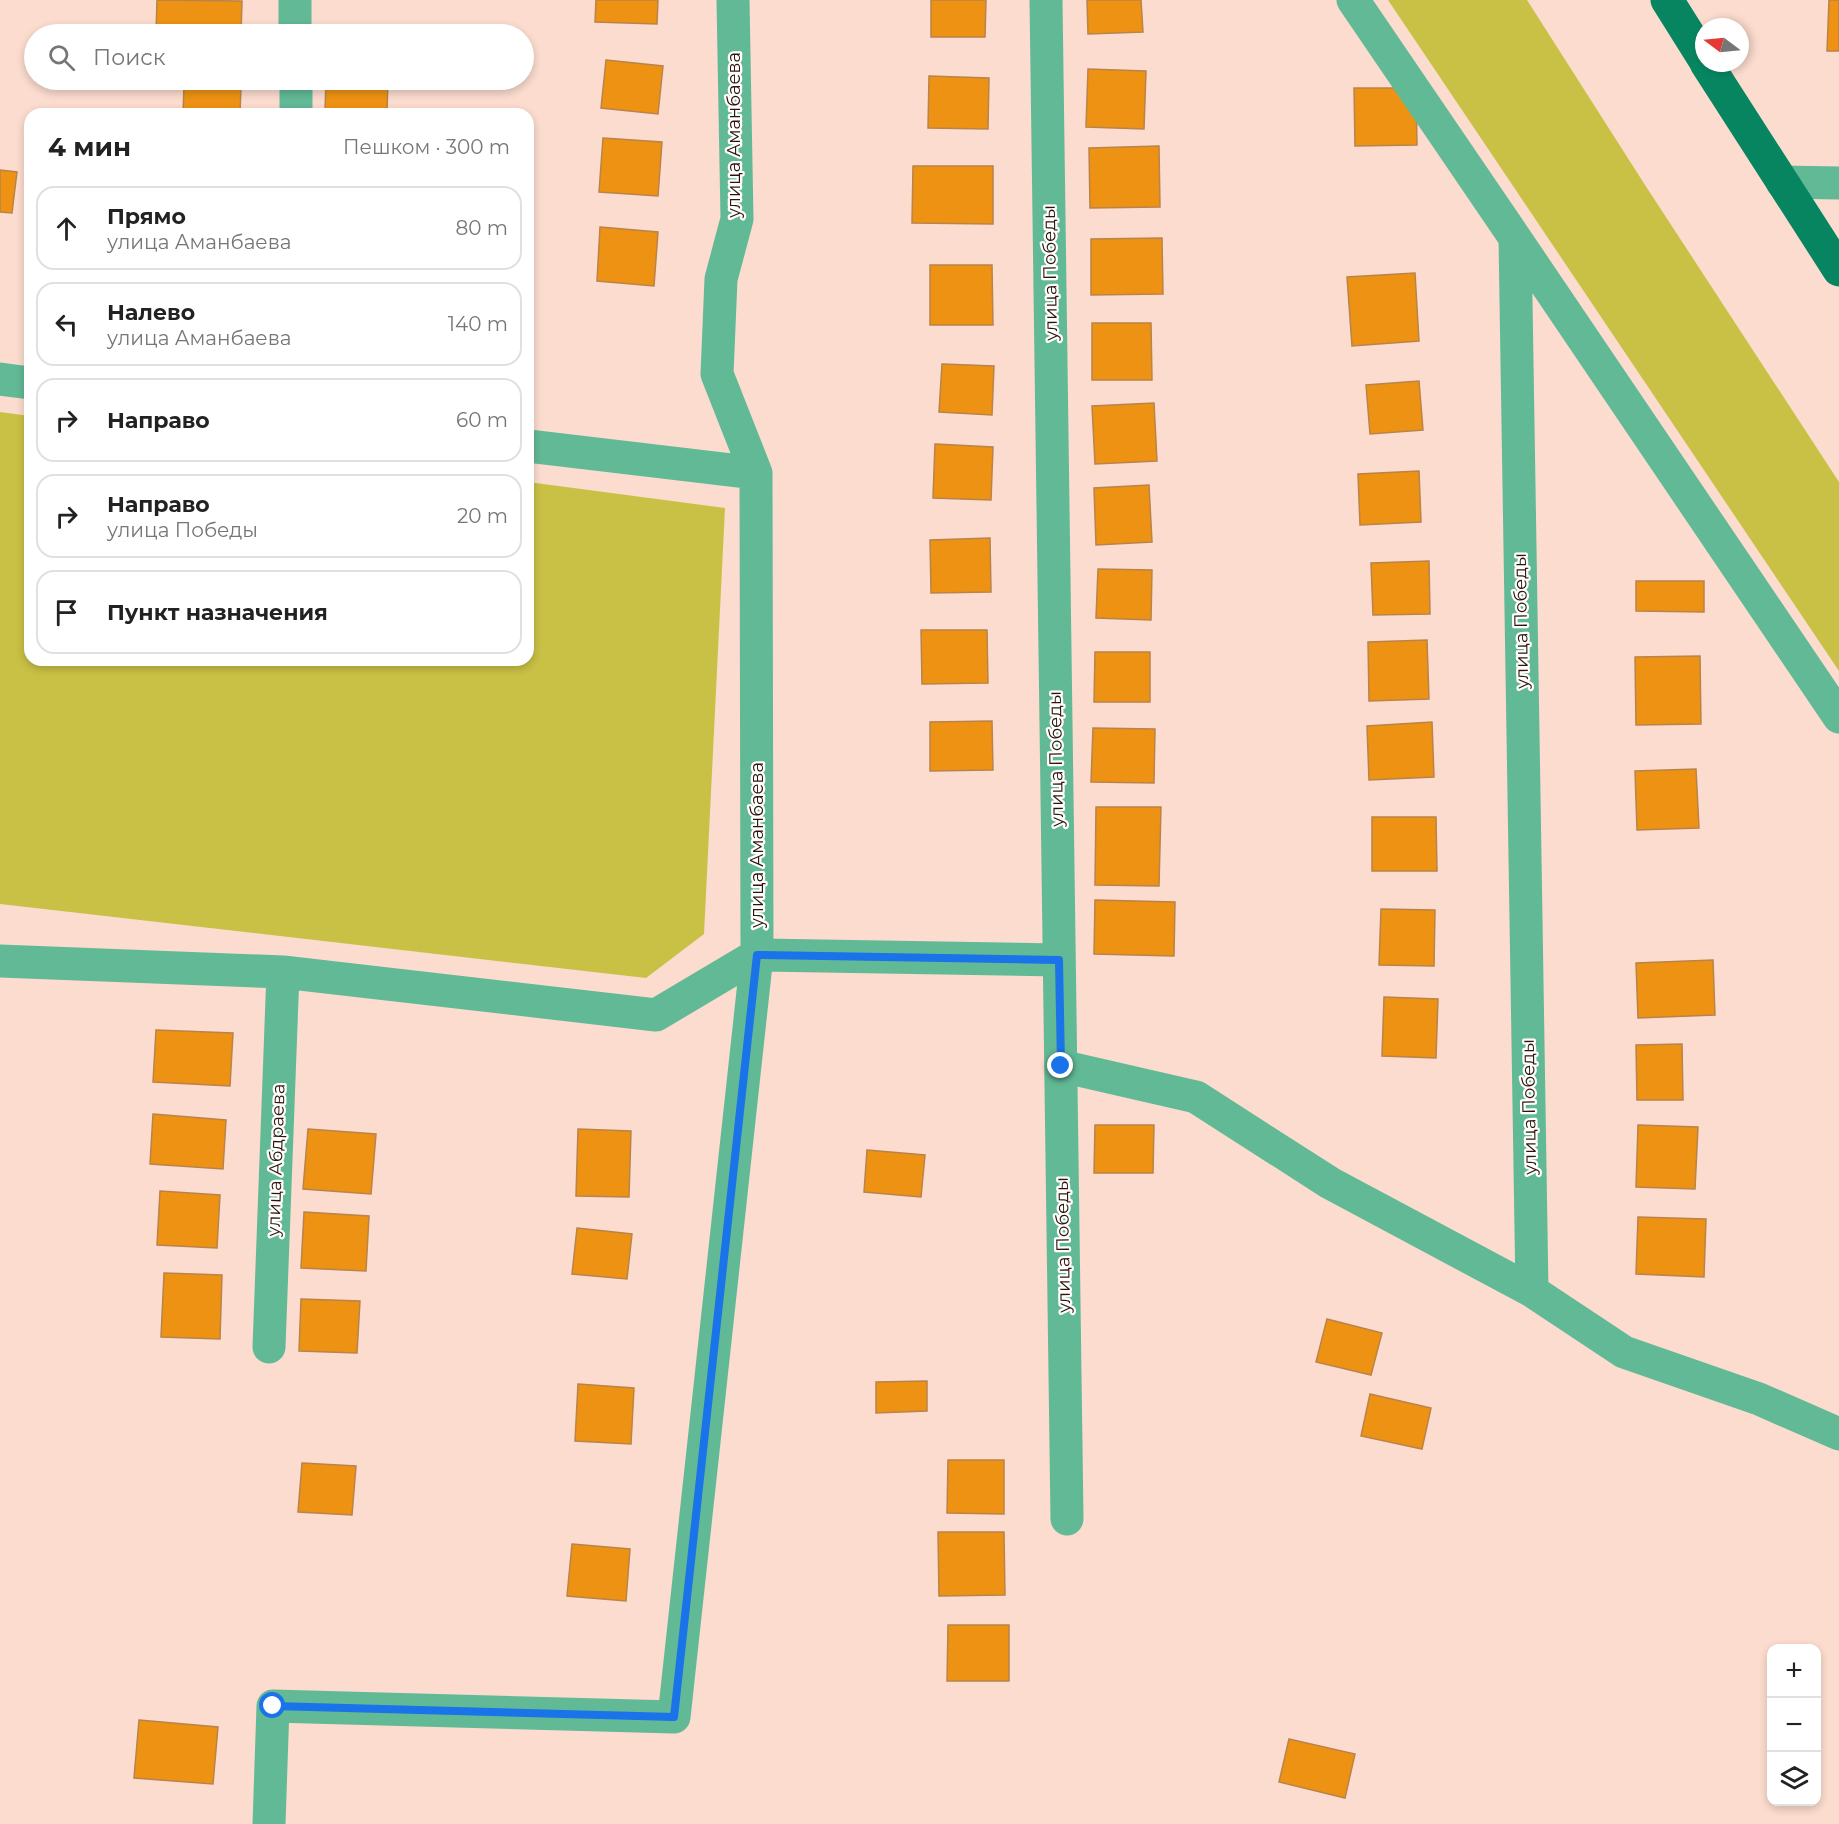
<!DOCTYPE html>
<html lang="ru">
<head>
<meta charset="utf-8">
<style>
	body { margin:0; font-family:Montserrat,sans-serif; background:#f6f6f6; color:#222 }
	.controls { position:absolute; right:18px; bottom:18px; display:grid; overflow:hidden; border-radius:12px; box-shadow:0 3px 9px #0003 }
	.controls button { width:54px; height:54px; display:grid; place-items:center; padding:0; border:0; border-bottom:2px solid #e0e0e0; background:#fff; color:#222; font:30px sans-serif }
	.compass { position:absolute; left:1695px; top:18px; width:54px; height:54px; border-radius:50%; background:#fff; box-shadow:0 3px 9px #0003; rotate:286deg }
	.stop { position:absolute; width:18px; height:18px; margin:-14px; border:4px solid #1a73e8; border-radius:50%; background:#fff }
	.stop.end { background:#1a73e8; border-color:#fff; box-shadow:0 2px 6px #0008 }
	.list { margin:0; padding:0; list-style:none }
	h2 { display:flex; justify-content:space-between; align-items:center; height:78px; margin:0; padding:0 24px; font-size:26px }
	h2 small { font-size:20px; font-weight:400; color:#767676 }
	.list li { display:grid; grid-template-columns:39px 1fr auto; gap:18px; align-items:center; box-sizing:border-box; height:84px; margin:0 12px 12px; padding:0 12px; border:2px solid #e0e0e0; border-radius:18px }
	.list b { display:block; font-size:22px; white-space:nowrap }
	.list p { margin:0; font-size:20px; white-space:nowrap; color:#767676 }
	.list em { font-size:20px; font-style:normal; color:#767676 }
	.icon { flex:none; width:33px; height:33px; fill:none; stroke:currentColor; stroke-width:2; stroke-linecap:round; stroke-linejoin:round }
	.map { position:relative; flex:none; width:1839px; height:1824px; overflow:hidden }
	.search { position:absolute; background:#fff; box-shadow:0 3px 9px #0003; left:24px; top:24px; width:510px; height:66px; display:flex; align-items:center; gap:15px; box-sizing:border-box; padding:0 21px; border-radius:33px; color:#767676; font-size:22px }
	.panel { position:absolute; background:#fff; box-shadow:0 3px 9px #0003; left:24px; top:108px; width:510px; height:558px; border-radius:18px }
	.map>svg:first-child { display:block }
	.green { fill:#c9c145 }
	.building { fill:#ee9214; stroke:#b9834a; stroke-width:1.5 }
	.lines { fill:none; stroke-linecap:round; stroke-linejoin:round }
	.minor { stroke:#62b996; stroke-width:33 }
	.major { stroke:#078561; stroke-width:33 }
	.route { stroke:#1a73e8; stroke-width:8 }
	.labels { text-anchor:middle; stroke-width:4.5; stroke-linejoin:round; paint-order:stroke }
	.street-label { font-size:18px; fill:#2e1306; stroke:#fff }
</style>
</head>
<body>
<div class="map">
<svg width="1839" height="1824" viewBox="0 0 1839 1824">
	<rect width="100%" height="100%" fill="#fbdcce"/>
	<path class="green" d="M1388 0H1527L1645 185 1839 482V671Z
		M0 412 30 416V660H528V482L725 508 704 934 646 978 0 904Z"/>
	<path class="building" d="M157 0 242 1 241 34H156Z
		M596 0H658L657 24 595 22Z
		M931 0H986L985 37H931Z
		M1087 0H1141L1143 32 1088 34Z
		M1829 0H1839V51H1827Z
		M606 60 663 66 658 114 601 108Z
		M1088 69 1146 71 1144 129 1086 127Z
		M929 76 989 78 988 129 928 128Z
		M326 80H388L387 113 325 111Z
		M184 85 241 87 240 114H183Z
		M1354 88H1416L1417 145 1355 146Z
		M603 138 662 142 658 196 599 192Z
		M1159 146 1160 207 1090 208 1089 148Z
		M913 166H993V224L912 223Z
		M0 170 17 172 12 213 0 212Z
		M600 227 658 232 654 286 597 281Z
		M1162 238 1163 294 1091 295V239Z
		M930 265H992L993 325H930Z
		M1415 273 1419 341 1352 346 1347 277Z
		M1092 323H1151L1152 380H1092Z
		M942 364 994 366 992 415 939 412Z
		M1419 381 1423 430 1370 434 1366 385Z
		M1154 403 1157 461 1095 464 1092 406Z
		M935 444 993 447 991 500 933 498Z
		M1419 471 1421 522 1360 525 1358 474Z
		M1149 485 1152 542 1096 545 1094 488Z
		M990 538 991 592 931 593 930 540Z
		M1429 561 1430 614 1373 615 1371 563Z
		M1098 569 1152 570 1151 620 1096 618Z
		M1636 581H1704V612L1636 611Z
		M921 630H987L988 683 922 684Z
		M1427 640 1429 699 1369 701 1368 642Z
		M1095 652H1150V702H1094Z
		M1700 656 1701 724 1636 725 1635 657Z
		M992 721 993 770 930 771V722Z
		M1432 722 1434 777 1369 780 1367 726Z
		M1093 728 1155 729 1154 783 1091 782Z
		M1696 769 1699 828 1637 830 1635 771Z
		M1096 807H1161L1159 886 1095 885Z
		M1372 817H1436L1437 871H1372Z
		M1095 900 1175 902 1174 956 1094 954Z
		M1381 909 1435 910 1434 966 1379 965Z
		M1713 960 1715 1015 1638 1018 1636 963Z
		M1384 997 1438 999 1436 1058 1382 1056Z
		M156 1030 233 1033 230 1086 153 1082Z
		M1682 1044 1683 1100H1637L1636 1045Z
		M153 1114 226 1120 223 1169 150 1164Z
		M1095 1125H1154L1153 1173H1094Z
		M1638 1125 1698 1127 1695 1189 1636 1187Z
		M308 1129 376 1134 371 1194 303 1189Z
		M578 1129 631 1131 629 1197 576 1196Z
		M867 1150 925 1155 921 1197 864 1192Z
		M160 1191 220 1195 217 1248 157 1245Z
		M304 1212 369 1216 366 1271 301 1268Z
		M1638 1217 1706 1219 1704 1277 1636 1274Z
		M577 1228 632 1234 627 1279 572 1274Z
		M164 1273 222 1275 220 1339 161 1337Z
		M301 1299 360 1301 357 1353 299 1351Z
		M1327 1319 1382 1333 1371 1375 1316 1362Z
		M927 1381V1411L876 1413V1382Z
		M578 1384 634 1388 631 1444 575 1441Z
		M1370 1394 1431 1408 1422 1449 1361 1436Z
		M948 1460H1004V1514L947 1513Z
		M302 1463 356 1466 352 1515 298 1512Z
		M938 1532H1004L1005 1595 939 1596Z
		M572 1544 630 1549 626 1601 567 1596Z
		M948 1625H1009V1681H947Z
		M139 1720 218 1727 213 1784 134 1778Z
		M1289 1739 1355 1754 1345 1798 1279 1782Z"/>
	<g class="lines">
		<path class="minor" d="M295 0V34
			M1046 0 1067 1519
			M1353 0 1515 238 1532 1291
			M296 80V114
			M1782 182 1839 183
			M1515 238 1839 717
			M0 379 30 383
			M528 446 756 473
			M0 961 283 972 656 1015 757 955 1059 960
			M1061 1066 1196 1097 1330 1183 1532 1291 1624 1352 1759 1399 1839 1434
			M269 1347 283 972
			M269 1824 273 1706 674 1717 757 955 756 473 717 374 721 279 737 219 733 0"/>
		<path class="major" d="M1667 0 1704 59
			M1706 63 1839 270"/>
	</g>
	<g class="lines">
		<path class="route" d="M273 1706 674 1717 757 955 1059 960 1061 1066"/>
	</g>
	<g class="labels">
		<g class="street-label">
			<text transform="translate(734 135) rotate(-90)" y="6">улица Аманбаева</text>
			<text transform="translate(1050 273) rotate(-91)" y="6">улица Победы</text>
			<text transform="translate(1521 621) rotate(-91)" y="6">улица Победы</text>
			<text transform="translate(1056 759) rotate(-91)" y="6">улица Победы</text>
			<text transform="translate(757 845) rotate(-90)" y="6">улица Аманбаева</text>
			<text transform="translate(1529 1107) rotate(-91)" y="6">улица Победы</text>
			<text transform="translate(276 1160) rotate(-88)" y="6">улица Абдраева</text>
			<text transform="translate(1063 1245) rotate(-91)" y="6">улица Победы</text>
		</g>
	</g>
</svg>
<div class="controls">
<button>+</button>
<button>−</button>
<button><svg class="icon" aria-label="layers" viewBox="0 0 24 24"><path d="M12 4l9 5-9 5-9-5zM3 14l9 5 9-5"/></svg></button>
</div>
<svg class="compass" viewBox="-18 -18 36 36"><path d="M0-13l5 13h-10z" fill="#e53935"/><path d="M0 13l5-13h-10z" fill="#767676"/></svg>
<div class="stop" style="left:273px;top:1706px"></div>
<div class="stop end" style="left:1061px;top:1066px"></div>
<div class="search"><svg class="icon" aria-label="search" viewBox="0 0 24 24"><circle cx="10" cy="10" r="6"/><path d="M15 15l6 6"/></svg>Поиск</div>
<section class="panel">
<h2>4 мин<small>Пешком · 300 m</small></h2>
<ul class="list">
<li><svg class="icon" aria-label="ahead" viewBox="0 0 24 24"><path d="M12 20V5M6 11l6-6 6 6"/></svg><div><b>Прямо</b><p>улица Аманбаева</p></div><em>80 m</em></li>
<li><svg class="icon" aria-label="left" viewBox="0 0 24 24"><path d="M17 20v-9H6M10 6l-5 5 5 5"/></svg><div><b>Налево</b><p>улица Аманбаева</p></div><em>140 m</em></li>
<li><svg class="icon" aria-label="right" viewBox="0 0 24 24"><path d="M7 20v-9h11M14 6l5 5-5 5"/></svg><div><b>Направо</b></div><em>60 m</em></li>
<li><svg class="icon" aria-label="right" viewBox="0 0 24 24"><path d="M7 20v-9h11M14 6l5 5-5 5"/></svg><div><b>Направо</b><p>улица Победы</p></div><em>20 m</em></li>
<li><svg class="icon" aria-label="arrive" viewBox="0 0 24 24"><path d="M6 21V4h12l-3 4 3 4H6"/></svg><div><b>Пункт назначения</b></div></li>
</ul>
</section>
</div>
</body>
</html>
